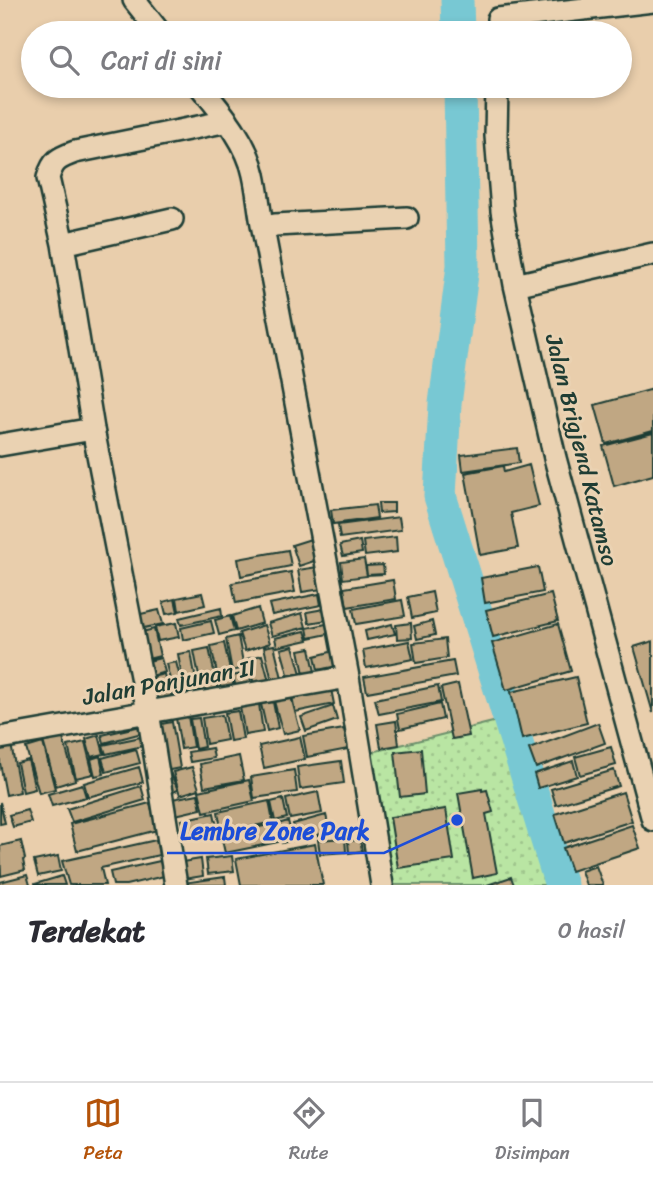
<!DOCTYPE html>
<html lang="id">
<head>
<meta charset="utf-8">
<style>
	body { margin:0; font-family:Sriracha,sans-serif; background:#f7f7f7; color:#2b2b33 }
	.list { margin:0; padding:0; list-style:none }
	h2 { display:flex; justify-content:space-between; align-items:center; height:91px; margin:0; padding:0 28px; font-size:30px }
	h2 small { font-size:23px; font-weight:400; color:#7c7c81 }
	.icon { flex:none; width:38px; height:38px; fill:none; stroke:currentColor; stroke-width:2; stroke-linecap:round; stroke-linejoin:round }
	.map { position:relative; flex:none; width:653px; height:885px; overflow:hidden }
	.search { position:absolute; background:#fff; box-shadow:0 4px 10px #0003; left:21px; right:21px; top:21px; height:77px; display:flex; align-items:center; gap:18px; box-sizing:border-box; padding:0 24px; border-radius:38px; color:#7c7c81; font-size:26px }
	.sheet { height:196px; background:#fff }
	nav { display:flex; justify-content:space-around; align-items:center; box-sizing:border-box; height:98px; border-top:2px solid #e1e1e2; background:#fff; font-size:19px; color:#7c7c81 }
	nav a { display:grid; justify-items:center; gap:4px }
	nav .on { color:#b45309 }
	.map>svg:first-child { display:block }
	.green { fill:url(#green-dots); stroke:#6c916c; stroke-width:2 }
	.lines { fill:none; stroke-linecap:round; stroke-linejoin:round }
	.river { stroke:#78c8d3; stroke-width:33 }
	.building { fill:#c0a783; stroke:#1f3d34; stroke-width:2 }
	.minor-casing { stroke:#1f3d34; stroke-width:26 }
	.minor { stroke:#ead2b2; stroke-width:21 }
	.labels { text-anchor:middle; stroke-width:6; stroke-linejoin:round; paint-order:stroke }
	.street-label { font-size:23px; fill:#1f3d34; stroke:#ead2b2 }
	.leader { fill:none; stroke:#1d4ed8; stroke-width:2.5 }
	.callout-dot { fill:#1d4ed8; stroke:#ead2b2; stroke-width:2.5 }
	.callout-label { font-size:24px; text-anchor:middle; font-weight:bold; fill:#1d4ed8; stroke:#ead2b2; stroke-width:6; stroke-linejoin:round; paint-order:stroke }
</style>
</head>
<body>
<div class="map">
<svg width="653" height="885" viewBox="0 0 653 885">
	<defs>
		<pattern id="green-dots" width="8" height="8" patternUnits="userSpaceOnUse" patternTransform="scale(1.75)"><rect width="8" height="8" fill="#b9e5a3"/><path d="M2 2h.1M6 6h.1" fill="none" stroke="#9fc58d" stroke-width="1.8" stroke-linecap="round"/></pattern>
	</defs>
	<rect width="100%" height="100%" fill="#e9ceac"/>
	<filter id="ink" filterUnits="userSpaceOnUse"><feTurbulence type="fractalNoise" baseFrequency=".0143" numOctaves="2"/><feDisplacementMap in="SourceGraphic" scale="14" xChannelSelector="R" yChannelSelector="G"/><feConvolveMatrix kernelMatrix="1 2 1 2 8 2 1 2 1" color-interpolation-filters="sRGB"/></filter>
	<g filter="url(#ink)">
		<path class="green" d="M509 718 563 885H383L360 755Z"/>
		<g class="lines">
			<path class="river" d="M457 0 458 33
				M460 86 463 266 445 404 440 496 561 885"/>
		</g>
		<path class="building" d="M653 389V431L606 444 595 405Z
			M653 433V475L614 486 603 446Z
			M517 448 519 463 463 471 461 455Z
			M529 465 539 506 511 513 518 548 480 555 465 473 503 466 504 472Z
			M378 503H394V512L379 513Z
			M375 505 377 518 333 524 331 510Z
			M399 517 401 530 340 538 338 525Z
			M396 537 397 552 365 556 363 541Z
			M314 538 320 559 299 566 292 545Z
			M360 541 362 553 343 556 340 545Z
			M288 550 291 566 241 576 238 559Z
			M364 559 367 576 343 579 341 562Z
			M383 565 384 574 367 575 366 566Z
			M318 567 322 589 302 592 298 570Z
			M538 567 543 592 485 603 481 578Z
			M291 572 295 592 236 603 232 583Z
			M393 580 396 599 347 607 344 588Z
			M432 592 436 613 412 618 408 597Z
			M202 593 205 605 179 611 177 598Z
			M319 594 321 605 272 615 269 604Z
			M551 594 558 621 493 637 486 610Z
			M175 599 178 612 166 614 163 602Z
			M402 600 405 616 356 624 353 609Z
			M221 608 222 616 181 625 179 618Z
			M258 608 262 623 236 631 232 616Z
			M324 609 327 620 309 623 307 612Z
			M159 610 163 624 139 629 136 615Z
			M302 613 306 627 272 636 268 623Z
			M230 616 234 631 219 635 215 620Z
			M211 621 214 633 183 640 181 628Z
			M432 621 435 635 417 639 414 626Z
			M176 623 179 637 158 641 155 627Z
			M411 623 412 638 397 639 396 625Z
			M326 624 328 634 309 638 307 628Z
			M392 624 395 634 367 640 365 631Z
			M558 624 571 671 506 690 492 643Z
			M264 625 270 643 245 651 239 633Z
			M154 629 160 656 144 660 138 633Z
			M305 631 308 640 277 647 275 638Z
			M238 636 244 668 232 671 226 639Z
			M445 639 447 658 416 663 413 643Z
			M409 641 413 659 366 668 363 650Z
			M653 641V713L634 647Z
			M224 643 235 692 222 695 211 646Z
			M274 645 282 678 272 681 264 647Z
			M293 646 302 677 290 681 281 649Z
			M209 648 219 694 203 697 194 651Z
			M310 648 315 672 304 674 299 650Z
			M334 651 337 666 318 670 315 656Z
			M191 652 196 681 183 683 178 654Z
			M262 655 269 681 254 684 247 659Z
			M161 658 165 672 148 677 144 662Z
			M453 661 456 676 367 692 364 677Z
			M176 662 182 685 172 687 166 664Z
			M249 672 252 688 237 691 233 676Z
			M164 674 168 691 152 694 148 678Z
			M576 677 587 723 522 739 511 692Z
			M458 684 469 736 452 739 441 688Z
			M199 685 203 699 188 704 184 689Z
			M438 686 441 702 379 714 375 699Z
			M181 687 185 704 177 706 173 688Z
			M331 689 334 704 295 712 292 696Z
			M171 692 174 707 153 711 150 696Z
			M291 697 300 730 283 734 274 701Z
			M273 702 278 728 267 731 261 704Z
			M259 704 263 732 245 735 240 707Z
			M440 704 443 719 400 729 397 714Z
			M333 706 337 720 306 731 301 717Z
			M238 711 243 739 230 741 225 713Z
			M222 715 227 740 206 744 202 718Z
			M188 716 193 747 181 749 176 718Z
			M199 718 204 747 195 749 190 719Z
			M396 721 399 745 381 748 377 724Z
			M172 722 180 768 165 771 156 725Z
			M598 723 605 743 536 768 529 749Z
			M141 726 142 733 104 743 102 735Z
			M344 729 348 749 307 757 303 736Z
			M62 735 75 780 56 786 43 741Z
			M99 735 104 754 91 757 86 739Z
			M141 737 143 746 106 754 103 745Z
			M300 737 305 759 264 768 259 746Z
			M85 742 93 774 76 778 68 746Z
			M43 743 55 789 39 793 26 748Z
			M11 744 20 792 6 795 0 763V746Z
			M611 747 616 765 580 775 575 757Z
			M212 748 214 758 190 762 188 752Z
			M136 749 140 763 106 772 102 758Z
			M421 749 425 794 400 797 395 752Z
			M100 756 104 774 95 776 91 759Z
			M239 756 244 780 204 787 200 764Z
			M28 760 35 789 23 792 17 763Z
			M341 761 344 783 300 789 297 767Z
			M573 761 577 776 538 788 534 774Z
			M139 767 143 782 88 797 84 783Z
			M192 767 199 789 180 795 173 772Z
			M294 770 297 792 254 798 251 777Z
			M614 770 619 786 556 805 551 789Z
			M170 772 178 790 169 794 162 776Z
			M249 780 254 801 204 812 199 791Z
			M82 784 86 797 52 806 48 794Z
			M141 786 145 800 72 822 67 809Z
			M482 789V791L487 790 493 812 486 814 497 873 473 878 458 793Z
			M318 792 322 813 290 819 286 799Z
			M623 792 632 821 564 843 555 814Z
			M198 794 201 809 171 816 167 800Z
			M283 799 287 818 275 821 271 802Z
			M269 801 273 822 222 833 218 812Z
			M0 802 5 823 0 824Z
			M150 803 157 830 77 851 70 824Z
			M446 809 454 860 398 868 390 817Z
			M27 810 31 822 13 827 9 815Z
			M214 813 217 827 186 834 182 820Z
			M326 815 330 832 297 840 293 824Z
			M288 821 293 840 282 843 278 824Z
			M274 824 278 842 225 853 221 835Z
			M632 825 640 848 571 871 563 848Z
			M345 838 346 852 320 854 318 840Z
			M156 840 159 855 101 868 105 885H69L62 861Z
			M360 840 362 851 349 853 348 841Z
			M21 841 25 859 23 860 25 870 1 876 0 846Z
			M315 844 323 885H241L236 859Z
			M58 856 61 871 38 876 34 861Z
			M232 856 234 871 208 874 206 859Z
			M201 859 203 876 184 879 182 862Z
			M160 861 164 876 126 885H113L110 872Z
			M596 866 603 885H586L581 871Z
			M27 875 30 885H0V882Z
			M62 876 65 885H35V884Z
			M225 877 226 885H183V883Z
			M511 877 514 885H487Z"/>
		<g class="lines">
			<g class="minor-casing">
				<path id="minor" d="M134 0 160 33
					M498 19 653 1
					M200 86C221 112 247 141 254 175 258 192 259 211 263 229L348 677 382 885
					M497 86 496 136 502 211 515 285 555 458 653 820
					M263 229 275 225 407 218
					M63 244 172 219
					M515 285 653 254
					M0 445 93 429
					M0 738 348 677
					M176 885 148 712 93 429 63 244 48 178C53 160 59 158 75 152L228 121"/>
			</g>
			<use href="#minor" class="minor"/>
		</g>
	</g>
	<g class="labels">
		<g class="street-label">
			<text transform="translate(582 450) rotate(76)" y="8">Jalan Brigjend Katamso</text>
			<text transform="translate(169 682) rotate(-10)" y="8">Jalan Panjunan II</text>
		</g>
	</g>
	<path class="leader" d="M457 820L384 853H167"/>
	<circle class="callout-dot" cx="457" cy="820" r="7"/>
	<g class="callout-label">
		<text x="275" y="839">Lembre Zone Park</text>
	</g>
</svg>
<div class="search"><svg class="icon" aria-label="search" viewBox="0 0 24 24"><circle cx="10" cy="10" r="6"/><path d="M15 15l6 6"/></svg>Cari di sini</div>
</div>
<section class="sheet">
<h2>Terdekat<small>0 hasil</small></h2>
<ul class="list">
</ul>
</section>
<nav>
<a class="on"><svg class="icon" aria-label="map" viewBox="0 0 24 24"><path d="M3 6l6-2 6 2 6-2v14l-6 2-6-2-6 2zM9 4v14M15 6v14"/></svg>Peta</a>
<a><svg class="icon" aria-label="directions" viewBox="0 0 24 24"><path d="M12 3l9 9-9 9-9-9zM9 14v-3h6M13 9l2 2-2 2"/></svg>Rute</a>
<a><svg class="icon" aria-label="saved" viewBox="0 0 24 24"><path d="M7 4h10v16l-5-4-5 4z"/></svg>Disimpan</a>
</nav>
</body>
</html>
